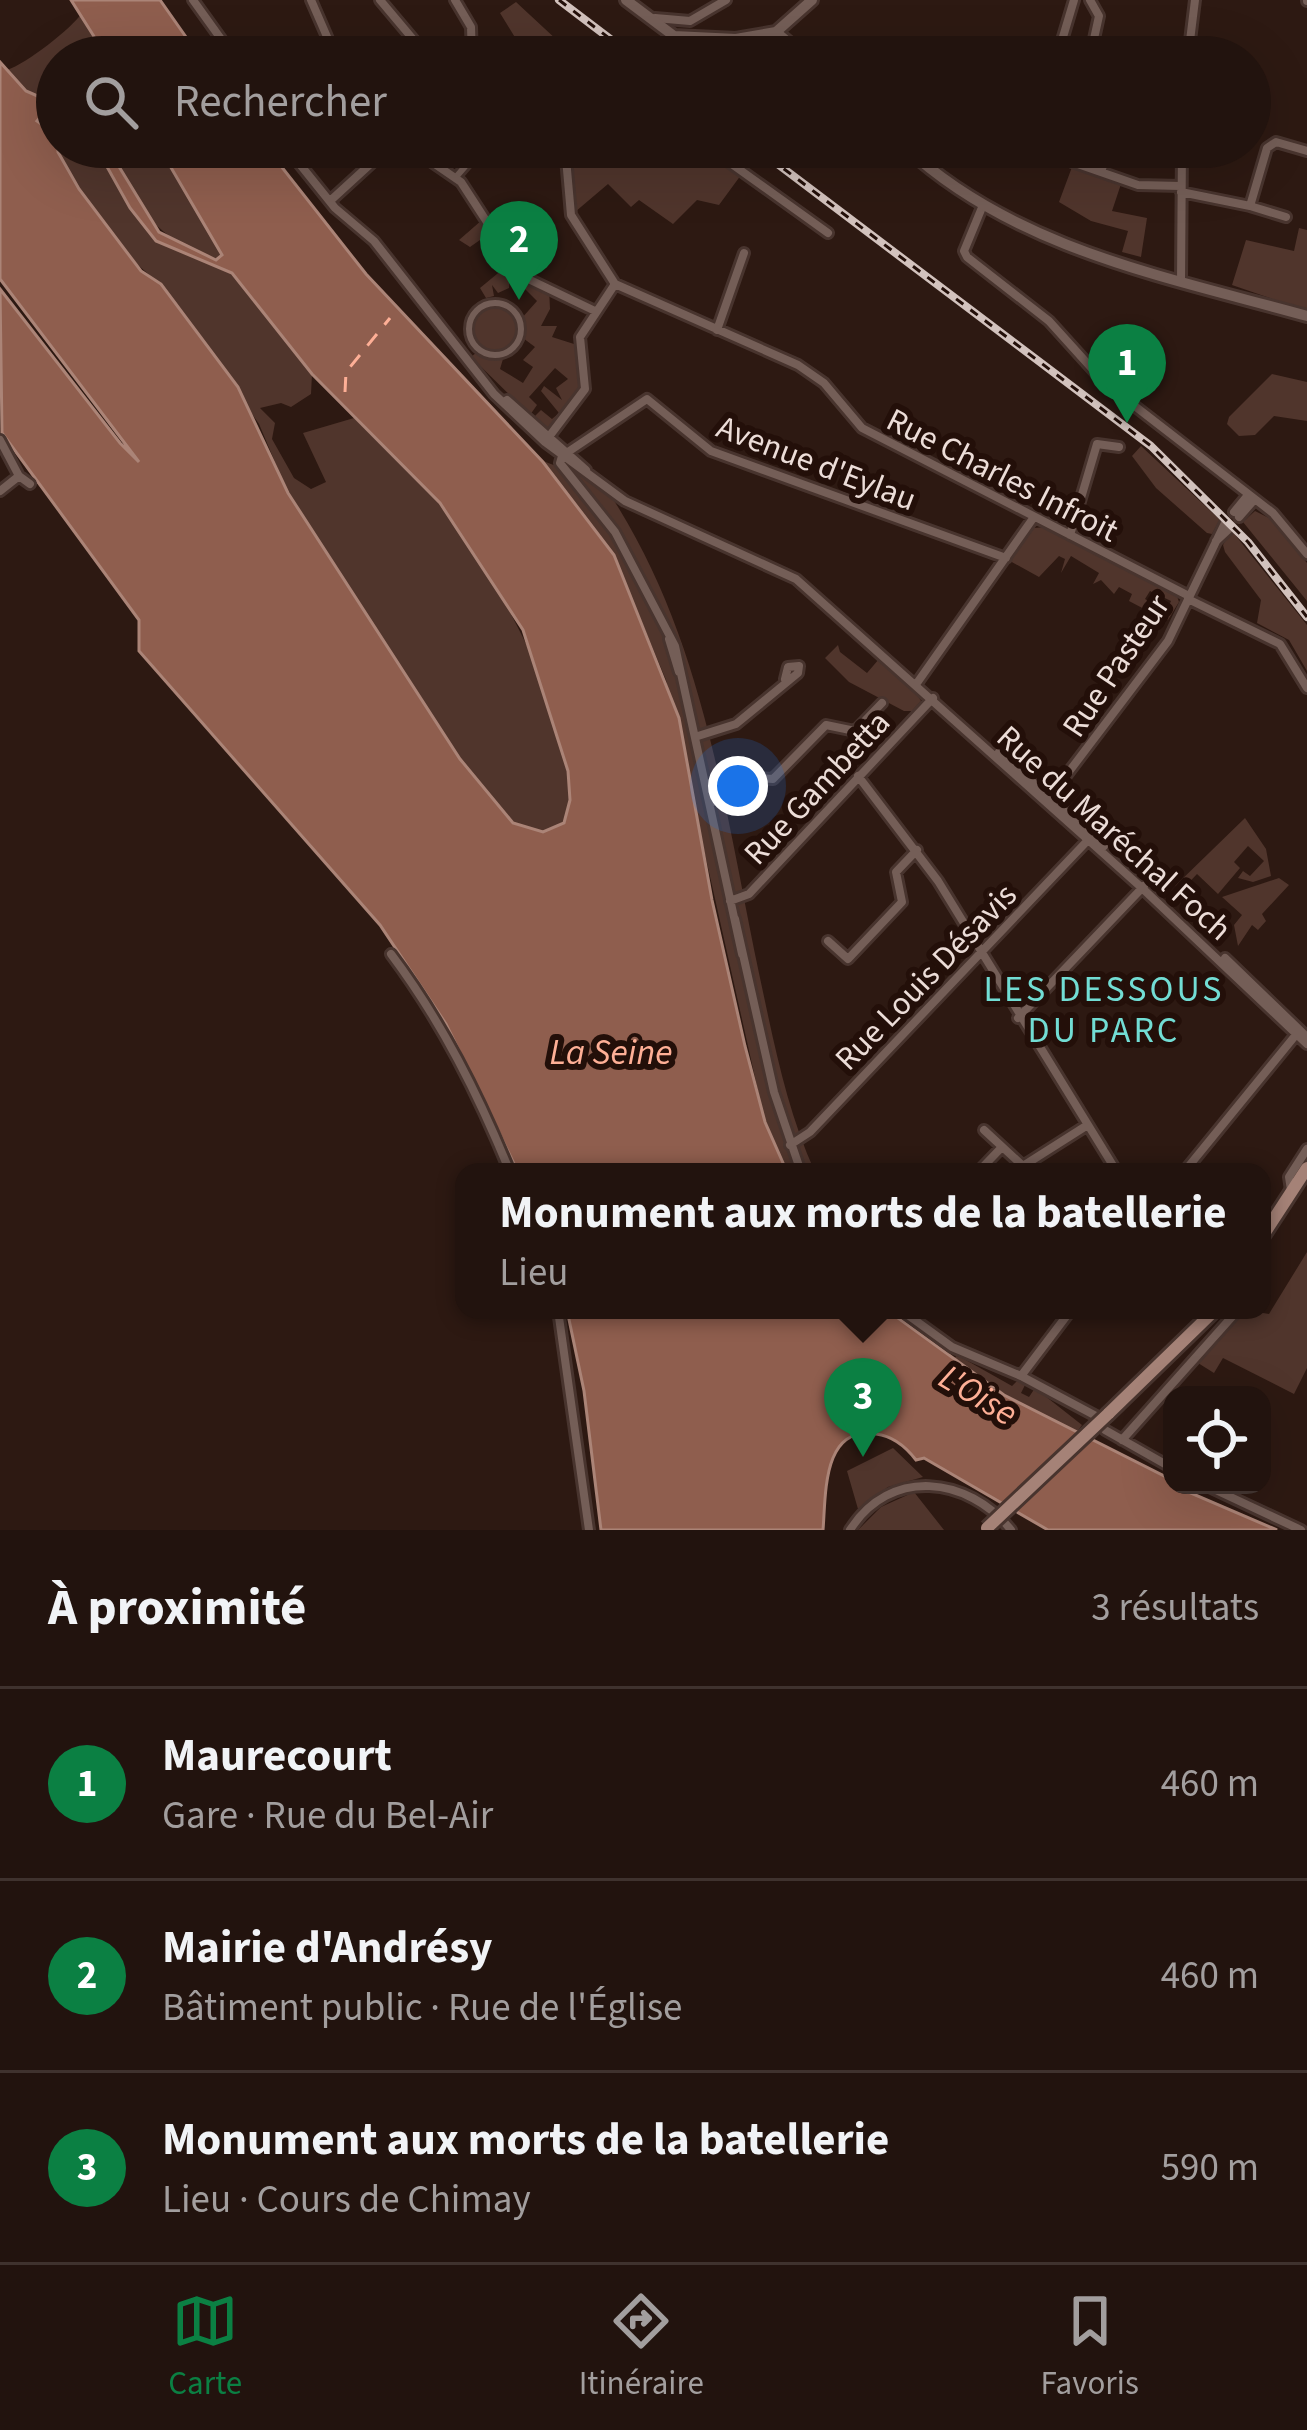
<!DOCTYPE html>
<html lang="fr">
<head>
<meta charset="utf-8">
<style>
	body { margin:0; font-family:"Source Sans 3",sans-serif; background:#2a1c17; color:#f1f3f6 }
	.controls { position:absolute; right:36px; bottom:36px; display:grid; overflow:hidden; border-radius:24px; box-shadow:0 12px 48px #0002 }
	.controls button { width:108px; height:108px; display:grid; place-items:center; padding:0; border:0; border-bottom:3px solid #3f322e; background:#22130e; color:#f1f3f6; font:60px sans-serif }
	.you { position:absolute; left:738px; top:786px; width:42px; height:42px; margin:-30px; border:9px solid #fff; border-radius:50%; background:#1a73e8; box-shadow:0 0 0 18px #1a73e833 }
	.badge { display:grid; place-items:center; width:78px; height:78px; border-radius:50%; background:#0b8043; color:#fff; font-size:39px; font-weight:700 }
	.pin { position:absolute; translate:-50% -99px; filter:drop-shadow(0 3px 6px #0008) }
	.pin::after { content:''; position:absolute; top:63px; width:42px; height:36px; background:inherit; clip-path:polygon(0 0,100% 0,50% 100%) }
	.popup { position:absolute; left:455px; top:1163px; width:816px; height:156px; box-sizing:border-box; display:grid; place-content:center; border-radius:24px; background:#22130e; filter:drop-shadow(0 3px 9px #0005); font-size:39px; white-space:nowrap; color:#a29e9e }
	.popup b { font-size:45px; color:#f1f3f6 }
	.popup::after { content:''; position:absolute; left:50%; top:100%; margin-left:-24px; border:24px solid transparent; border-top-color:#22130e }
	.list { margin:0; padding:0; list-style:none }
	h2 { display:flex; justify-content:space-between; align-items:center; height:156px; margin:0; padding:0 48px; font-size:51px }
	h2 small { font-size:39px; font-weight:400; color:#a29e9e }
	.list li { display:grid; grid-template-columns:78px 1fr auto; gap:36px; align-items:center; box-sizing:border-box; height:192px; padding:0 48px; border-top:3px solid #3f322e }
	.list b { display:block; font-size:45px; white-space:nowrap }
	.list p { margin:0; font-size:39px; white-space:nowrap; color:#a29e9e }
	.list em { font-size:39px; font-style:normal; color:#a29e9e }
	.icon { flex:none; width:66px; height:66px; fill:none; stroke:currentColor; stroke-width:2; stroke-linecap:round; stroke-linejoin:round }
	.map { position:relative; flex:none; width:1307px; height:1530px; overflow:hidden }
	.search { position:absolute; background:#22130e; box-shadow:0 12px 48px #0002; left:36px; right:36px; top:36px; height:132px; display:flex; align-items:center; gap:30px; box-sizing:border-box; padding:0 42px; border-radius:66px; color:#a29e9e; font-size:45px }
	.sheet { height:732px; background:#22130e }
	nav { display:flex; justify-content:space-around; align-items:center; box-sizing:border-box; height:168px; border-top:3px solid #3f322e; background:#22130e; font-size:33px; color:#a29e9e }
	nav a { display:grid; justify-items:center; gap:6px }
	nav .on { color:#0b8043 }
	.map>svg:first-child { display:block }
	.green { fill:#50352c }
	.water { fill:#8f5e4e; stroke:#ab8477; stroke-width:3 }
	.lines { fill:none; stroke-linecap:round; stroke-linejoin:round }
	.ferry { stroke:#feaf96; stroke-width:3; stroke-dasharray:15 12; stroke-linecap:butt }
	.pedestrian-casing { stroke:#48342e; stroke-width:12 }
	.minor-casing { stroke:#48342e; stroke-width:14 }
	.tertiary-casing { stroke:#48342e; stroke-width:16 }
	.secondary-casing { stroke:#48342e; stroke-width:18 }
	.pedestrian { stroke:#745e57; stroke-width:6 }
	.minor { stroke:#745e57; stroke-width:8 }
	.tertiary { stroke:#745e57; stroke-width:10 }
	.secondary { stroke:#a58277; stroke-width:12 }
	.rail-casing { stroke:#d2c2bd; stroke-width:8 }
	.rail { stroke:#230f09; stroke-width:3; stroke-dasharray:9; stroke-linecap:butt }
	.secondary-bridge-casing { stroke:#48342e; stroke-width:18; stroke-linecap:butt }
	.secondary-bridge { stroke:#a58277; stroke-width:12 }
	.labels { text-anchor:middle; stroke-width:12; stroke-linejoin:round; paint-order:stroke }
	.street-label { font-size:33px; fill:#ecddd8; stroke:#230f09 }
	.neighbourhood-label { font-size:36px; letter-spacing:3px; fill:#72ddd4; stroke:#230f09 }
	.water-label { font-size:36px; font-style:italic; fill:#feaf96; stroke:#230f09 }
</style>
</head>
<body>
<div class="map">
<svg width="1307" height="1530" viewBox="0 0 1307 1530">
	<rect width="100%" height="100%" fill="#2d1912"/>
	<path class="green" d="M516 2 572 54 574 57H527L500 13Z
		M82 13 107 57H57L54 109 26 92 7 70C26 64 72 28 82 13Z
		M57 147H96L156 241 232 273 312 374 311 394 291 407 281 403 260 408 275 423 272 439 294 478 311 489 326 482 303 433 354 418C381 447 415 473 440 503 487 559 598 752 564 823L543 832 513 823 460 759 288 493 259 424 161 284C126 261 72 187 57 147Z
		M107 147H159L223 256 216 260C150 236 139 206 107 147Z
		M569 147H703L741 175 719 205 697 200 673 224 639 200 631 207 608 184 575 212Z
		M1072 167 1121 184 1112 211 1147 218 1141 257 1122 252 1128 231 1091 221 1059 202Z
		M482 220 519 278 549 288 550 309 541 326H557L552 337 574 344C590 383 575 400 551 431L533 418 541 410 552 419 559 413 541 391 544 386 562 400 556 388 568 379 555 368 529 397 537 405 530 415 471 357 477 352 503 359 500 369 523 383 533 367 523 360 535 347 523 338 514 347 521 319 537 301 510 274 509 288 498 293 492 285 494 296 486 298 480 288 503 269 480 240 470 247 459 240Z
		M1299 228 1307 230V311L1232 285 1246 240 1294 251Z
		M471 329a24 24 0 1 1 48 0a24 24 0 1 1-48 0Z
		M1272 374 1307 382V421L1274 416 1255 435 1239 436 1227 424 1229 417Z
		M1141 446 1232 531 1307 625V671L1289 640 1257 623 1261 600 1225 552 1223 545 1229 534 1218 523 1212 534 1207 533 1156 488 1132 456Z
		M541 460C562 469 600 479 613 499 705 643 725 812 760 978 774 1043 787 1111 815 1172H787L765 1122 666 680 614 555Z
		M1255 511 1271 519 1307 563V601L1243 522Z
		M1046 527 1177 596 1179 602 1168 620 1154 614 1157 606 1167 610 1171 601 1150 591 1145 599 1155 605 1148 611 1129 601 1132 594 1119 587 1114 594 1101 580 1093 584 1099 573 1071 556 1061 573 1065 559 1059 556 1039 577 1010 561 1034 528Z
		M838 645 840 652 867 673 879 659 913 687 921 701 912 711H904L849 682 825 658Z
		M1245 818 1266 849 1271 876 1253 882 1238 878 1243 871 1250 876 1264 861 1248 846 1234 862 1240 868 1218 894 1197 874 1181 891 1175 886Z
		M1279 878 1289 885 1262 914 1266 921 1258 930 1252 925 1238 946 1234 925 1242 915 1222 897Z
		M1307 1252V1368L1294 1394 1223 1358 1214 1373 1198 1363 1245 1310 1269 1314Z
		M957 1355 1012 1386 1019 1379 1026 1383 1021 1393 1029 1397 1035 1388 1082 1425 1077 1432 1004 1395 954 1359Z
		M893 1448 923 1477 888 1487 858 1509 847 1471Z
		M914 1492 944 1530H858L881 1507Z"/>
	<path class="water" d="M71 0H160L200 57H107Z
		M0 62 26 91 49 101 48 107 57 106V118L46 111 37 121 57 135 58 152 79 189 141 271 161 284 238 387 288 493 460 759 513 823 543 832 564 823 570 800 568 771 523 630 440 503 312 374 232 273 156 241 130 208 96 147H107L159 232 216 260 222 255 159 147H266L366 274 543 462 614 555 679 718 712 900 745 1046 765 1122 787 1172H518L446 1024 380 925 139 651V620L2 433 0 289 120 443 139 462 0 279Z
		M567 1310H887L1004 1395 1172 1480V1485L1277 1530H1048L924 1458 916 1460C906 1447 893 1436 876 1434 822 1425 826 1495 823 1530H601L584 1391Z"/>
	<g class="lines">
		<path class="ferry" d="M345 392 346 372 390 318"/>
		<g class="pedestrian-casing">
			<path id="pedestrian" d="M434 148 435 147
				M456 177 482 147
				M469 329a26 26 0 1 1 52 0a26 26 0 1 1-52 0Z"/>
		</g>
		<g class="minor-casing">
			<path id="minor" d="M193 0 234 57
				M380 0 428 57
				M455 0 471 27 472 57
				M1307 0V1
				M655 18 690 21 726 0
				M309 57 328 39 311 0
				M658 57 674 36
				M1057 57 1074 0
				M1090 57 1099 16 1090 0
				M1188 57 1195 0
				M286 147 335 208 374 241 494 394 545 442 625 501 796 579 1142 888 1307 1044
				M410 147 461 182 522 276 595 311
				M708 147 828 233
				M1072 162 1138 185 1181 186
				M1101 172 1109 147
				M1181 192 1250 206
				M330 201 389 147
				M983 205 964 251 967 257 1049 321 1105 383 1273 513 1307 554
				M1286 217 1250 206 1267 148 1276 142 1307 151
				M1181 281 1182 147
				M615 284 798 365 824 383 862 428 1189 596
				M717 330 744 253
				M507 400 586 470
				M0 440 19 476 0 491
				M545 442 585 389 580 337 615 284 571 215 565 147
				M19 476 30 484
				M1234 512 1248 495
				M1239 517 1254 500
				M1070 535 1097 444 1119 447
				M1216 541 1230 528
				M1188 599 1280 644 1307 688
				M669 639 679 672
				M917 683 1034 517
				M698 736 736 724 798 673 799 666 788 667 785 679
				M999 752 1104 846
				M858 776 938 881 1117 1172
				M1049 798 1168 641 1225 523
				M713 802 746 777 773 779 826 725 855 731 882 703
				M730 901 749 894 933 698
				M735 919 774 1092 801 1172
				M828 941 848 959 902 902 896 872 917 850
				M391 954C442 1022 478 1094 510 1172
				M742 954 675 646 615 532 560 463 562 456 647 399 711 451 1006 558
				M1225 958 1307 1037
				M1018 1018 1144 886
				M984 1130 1023 1166 1086 1126
				M790 1145 810 1132 1090 838
				M978 1172 1002 1147
				M1184 1172 1299 1031
				M1291 1190 1289 1177 1307 1149
				M558 1310 589 1530
				M901 1310 952 1347 1021 1376 1096 1416
				M1021 1376 1071 1310
				M1105 1430 1172 1468
				M1122 1440 1238 1310
				M1205 1485 1301 1530
				M850 1530C890 1467 968 1476 1011 1530"/>
		</g>
		<g class="tertiary-casing">
			<path id="tertiary" d="M626 0 674 36 736 39 776 32 812 0
				M776 32 806 57
				M905 147C1015 249 1167 277 1307 316"/>
		</g>
		<g class="secondary-casing">
			<path id="secondary" d="M1262 1237 1307 1168
				M1108 1414 1215 1310"/>
		</g>
		<use href="#pedestrian" class="pedestrian"/>
		<use href="#minor" class="minor"/>
		<use href="#tertiary" class="tertiary"/>
		<use href="#secondary" class="secondary"/>
		<g class="rail-casing">
			<path id="rail" d="M559 0 634 57
				M755 147 1151 446 1248 542 1307 617"/>
		</g>
		<use href="#rail" class="rail"/>
		<g class="secondary-bridge-casing">
			<path id="secondary-bridge" d="M987 1528 1108 1414"/>
		</g>
		<use href="#secondary-bridge" class="secondary-bridge"/>
	</g>
	<g class="labels">
		<g class="street-label">
			<text transform="translate(817 462) rotate(21)" y="12">Avenue d'Eylau</text>
			<text transform="translate(1003 474) rotate(27)" y="12">Rue Charles Infroit</text>
			<text transform="translate(1115 665) rotate(-56)" y="12">Rue Pasteur</text>
			<text transform="translate(816 787) rotate(-47)" y="12">Rue Gambetta</text>
			<text transform="translate(1115 832) rotate(42)" y="12">Rue du Maréchal Foch</text>
			<text transform="translate(925 976) rotate(-46)" y="12">Rue Louis Désavis</text>
		</g>
		<g class="neighbourhood-label">
			<text x="1104" y="1001">LES DESSOUS<tspan x="1104" dy="41">DU PARC</tspan></text>
		</g>
		<g class="water-label">
			<text x="611" y="1064">La Seine</text>
			<text transform="translate(979 1394) rotate(31)" y="13">L'Oise</text>
		</g>
	</g>
</svg>
<div class="controls">
<button><svg class="icon" aria-label="locate" viewBox="0 0 24 24"><circle cx="12" cy="12" r="6"/><path d="M12 2v4M12 18v4M2 12h4M18 12h4"/></svg></button>
</div>
<div class="you"></div>
<div class="pin badge" style="left:1127px;top:423px">1</div>
<div class="pin badge" style="left:519px;top:300px">2</div>
<div class="pin badge" style="left:863px;top:1457px">3</div>
<div class="popup"><b>Monument aux morts de la batellerie</b>Lieu</div>
<div class="search"><svg class="icon" aria-label="search" viewBox="0 0 24 24"><circle cx="10" cy="10" r="6"/><path d="M15 15l6 6"/></svg>Rechercher</div>
</div>
<section class="sheet">
<h2>À proximité<small>3 résultats</small></h2>
<ul class="list">
<li><span class="badge">1</span><div><b>Maurecourt</b><p>Gare · Rue du Bel-Air</p></div><em>460 m</em></li>
<li><span class="badge">2</span><div><b>Mairie d'Andrésy</b><p>Bâtiment public · Rue de l'Église</p></div><em>460 m</em></li>
<li><span class="badge">3</span><div><b>Monument aux morts de la batellerie</b><p>Lieu · Cours de Chimay</p></div><em>590 m</em></li>
</ul>
</section>
<nav>
<a class="on"><svg class="icon" aria-label="map" viewBox="0 0 24 24"><path d="M3 6l6-2 6 2 6-2v14l-6 2-6-2-6 2zM9 4v14M15 6v14"/></svg>Carte</a>
<a><svg class="icon" aria-label="directions" viewBox="0 0 24 24"><path d="M12 3l9 9-9 9-9-9zM9 14v-3h6M13 9l2 2-2 2"/></svg>Itinéraire</a>
<a><svg class="icon" aria-label="saved" viewBox="0 0 24 24"><path d="M7 4h10v16l-5-4-5 4z"/></svg>Favoris</a>
</nav>
</body>
</html>
